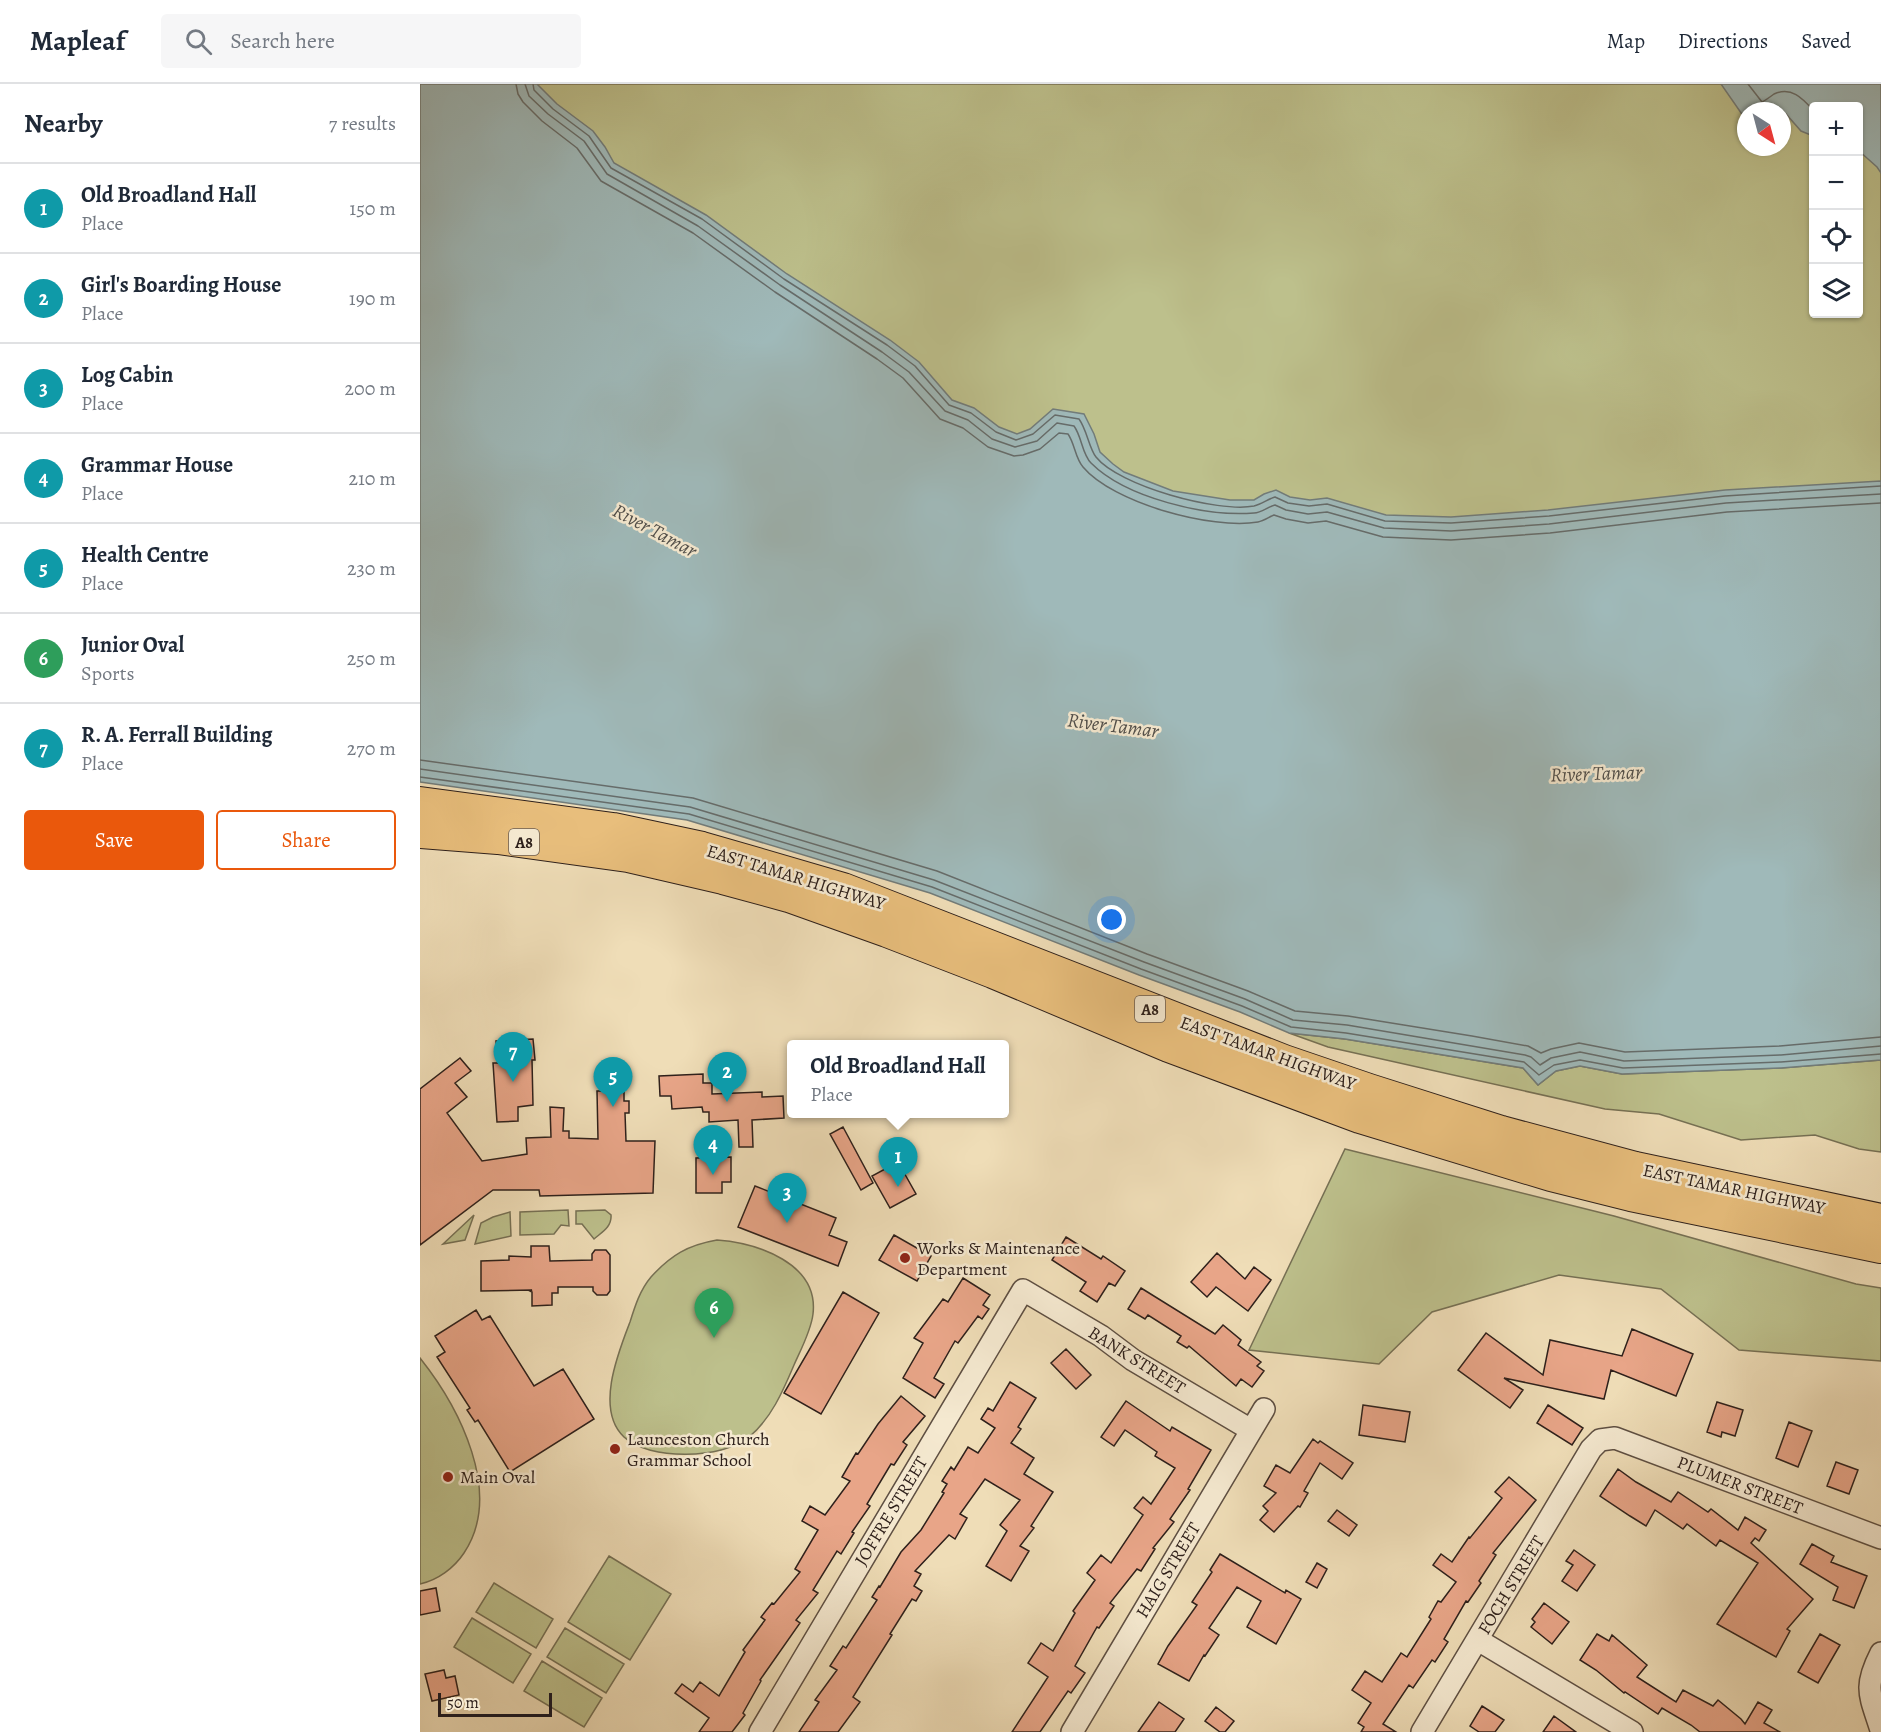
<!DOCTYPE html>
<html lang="en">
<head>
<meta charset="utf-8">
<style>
	body { margin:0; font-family:Alegreya,serif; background:#f6f6f7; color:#1f2937 }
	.controls { position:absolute; right:18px; top:18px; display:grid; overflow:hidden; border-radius:6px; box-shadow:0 2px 4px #0004 }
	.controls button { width:54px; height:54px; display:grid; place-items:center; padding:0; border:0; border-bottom:2px solid #e0e1e3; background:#fff; color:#1f2937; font:30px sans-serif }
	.compass { position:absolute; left:1317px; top:18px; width:54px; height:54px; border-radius:50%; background:#fff; box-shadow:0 2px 4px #0004; rotate:144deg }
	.scale { position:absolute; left:18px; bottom:15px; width:114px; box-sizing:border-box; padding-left:6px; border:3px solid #2e201b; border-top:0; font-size:16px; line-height:21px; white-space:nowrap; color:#2e201b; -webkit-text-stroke:4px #f5e9d0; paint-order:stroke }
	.you { position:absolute; left:692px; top:836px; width:21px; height:21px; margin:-15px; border:4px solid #fff; border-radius:50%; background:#1a73e8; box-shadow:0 0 0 9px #1a73e833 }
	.badge { display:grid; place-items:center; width:39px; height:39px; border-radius:50%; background:#ea580c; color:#fff; font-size:20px; font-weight:700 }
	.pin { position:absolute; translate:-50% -50px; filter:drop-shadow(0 2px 3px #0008) }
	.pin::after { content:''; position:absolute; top:32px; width:21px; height:18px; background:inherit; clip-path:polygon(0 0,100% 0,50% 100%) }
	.popup { position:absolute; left:367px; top:956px; width:222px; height:78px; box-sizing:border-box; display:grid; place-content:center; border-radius:6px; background:#fff; filter:drop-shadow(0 2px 4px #0005); font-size:20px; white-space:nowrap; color:#747a83 }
	.popup b { font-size:22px; color:#1f2937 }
	.popup::after { content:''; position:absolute; left:50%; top:100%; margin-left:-12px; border:12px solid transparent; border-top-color:#fff }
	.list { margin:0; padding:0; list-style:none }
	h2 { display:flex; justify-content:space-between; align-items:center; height:78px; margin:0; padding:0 24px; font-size:26px }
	h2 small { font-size:20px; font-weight:400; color:#747a83 }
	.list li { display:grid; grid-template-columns:39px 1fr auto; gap:18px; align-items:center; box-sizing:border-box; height:90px; padding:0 24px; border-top:2px solid #e0e1e3 }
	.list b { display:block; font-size:22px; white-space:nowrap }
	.list p { margin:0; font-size:20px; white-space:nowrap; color:#747a83 }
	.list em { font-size:20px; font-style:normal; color:#747a83 }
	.actions { display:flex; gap:12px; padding:18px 24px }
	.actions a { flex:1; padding:14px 0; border:2px solid #ea580c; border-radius:6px; text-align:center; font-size:21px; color:#ea580c }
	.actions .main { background:#ea580c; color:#fff }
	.icon { flex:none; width:33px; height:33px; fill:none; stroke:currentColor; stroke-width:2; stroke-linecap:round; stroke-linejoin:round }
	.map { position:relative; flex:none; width:1461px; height:1648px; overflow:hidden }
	header { display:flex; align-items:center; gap:36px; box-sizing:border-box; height:84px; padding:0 30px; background:#fff; border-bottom:2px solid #e0e1e3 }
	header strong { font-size:28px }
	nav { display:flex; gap:33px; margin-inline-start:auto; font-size:21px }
	.search { width:420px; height:54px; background:#f6f6f7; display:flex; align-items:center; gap:15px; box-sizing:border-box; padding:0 21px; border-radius:6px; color:#747a83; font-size:22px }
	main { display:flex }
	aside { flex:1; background:#fff }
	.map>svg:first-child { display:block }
	.green { fill:#bdc08c; stroke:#767054; stroke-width:1.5; fill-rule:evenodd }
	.water { fill:#9fb9b9; stroke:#727c7a; stroke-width:1.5 }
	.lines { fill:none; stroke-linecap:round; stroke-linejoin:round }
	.shore { stroke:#666c6a; stroke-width:1.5 }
	.building { fill:#e8a588; stroke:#2e201b; stroke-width:1.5 }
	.minor-casing { stroke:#5e4f42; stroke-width:24 }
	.highway-casing { stroke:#2e201b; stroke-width:34 }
	.minor { stroke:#f5e9d0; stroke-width:21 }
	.highway { stroke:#e8be7c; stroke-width:32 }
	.poi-dot { fill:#8f2418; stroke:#f5e9d0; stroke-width:2 }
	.labels { text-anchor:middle; stroke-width:5; stroke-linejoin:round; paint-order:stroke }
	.shield { fill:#f5e9d0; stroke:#6a5c51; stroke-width:1.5 }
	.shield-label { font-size:16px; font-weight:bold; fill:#2e201b }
	.street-label { font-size:18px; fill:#2e201b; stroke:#f5e9d0 }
	.poi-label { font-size:18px; fill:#2e201b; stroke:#f5e9d0; text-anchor:start }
	.water-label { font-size:20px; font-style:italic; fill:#504e4a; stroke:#f5e9d0 }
</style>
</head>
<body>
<header>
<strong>Mapleaf</strong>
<div class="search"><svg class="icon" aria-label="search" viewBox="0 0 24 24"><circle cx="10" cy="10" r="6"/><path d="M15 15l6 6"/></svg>Search here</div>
<nav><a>Map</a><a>Directions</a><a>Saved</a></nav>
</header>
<main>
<aside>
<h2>Nearby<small>7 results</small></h2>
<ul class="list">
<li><span class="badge" style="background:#0f9aa8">1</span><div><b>Old Broadland Hall</b><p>Place</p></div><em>150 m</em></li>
<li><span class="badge" style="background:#0f9aa8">2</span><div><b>Girl's Boarding House</b><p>Place</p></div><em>190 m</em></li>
<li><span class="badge" style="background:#0f9aa8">3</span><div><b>Log Cabin</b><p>Place</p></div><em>200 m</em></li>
<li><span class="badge" style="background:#0f9aa8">4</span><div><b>Grammar House</b><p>Place</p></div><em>210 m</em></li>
<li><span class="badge" style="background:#0f9aa8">5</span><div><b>Health Centre</b><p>Place</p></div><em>230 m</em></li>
<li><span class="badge" style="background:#2e9e5b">6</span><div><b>Junior Oval</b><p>Sports</p></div><em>250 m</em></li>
<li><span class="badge" style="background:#0f9aa8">7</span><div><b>R. A. Ferrall Building</b><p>Place</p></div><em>270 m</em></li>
</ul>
<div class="actions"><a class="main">Save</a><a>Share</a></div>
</aside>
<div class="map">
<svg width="1461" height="1648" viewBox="0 0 1461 1648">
	<rect width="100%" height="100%" fill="#efddb7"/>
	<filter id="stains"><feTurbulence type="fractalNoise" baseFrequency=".00333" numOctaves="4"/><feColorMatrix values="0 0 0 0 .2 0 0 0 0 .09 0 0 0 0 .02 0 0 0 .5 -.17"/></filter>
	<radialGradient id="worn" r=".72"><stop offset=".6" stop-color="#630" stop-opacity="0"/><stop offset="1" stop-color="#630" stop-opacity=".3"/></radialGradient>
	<path class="green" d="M0 0H1461V434L781 477ZM1394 22H1438V230H1394ZM1326 27H1362V63H1326Z
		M869 949 925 955 1103 984 1118 1001 1136 987 1160 982 1202 990 1361 984 1461 976V1068L1439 1065 1395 1051 1321 1056 1239 1030 1185 1025 908 963Z
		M925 1065 1194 1132 1436 1200 1461 1204V1277L1319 1266 1241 1205 1139 1191 1012 1228 959 1280 829 1266Z
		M148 1126 149 1142 141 1141 134 1150 100 1151V1128Z
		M185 1126 191 1131C192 1143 182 1148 174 1155L162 1140H156V1127Z
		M90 1128 91 1152 55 1160 61 1139 73 1133Z
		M54 1131 45 1156 23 1160Z
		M297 1156C337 1159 399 1179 393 1230 391 1247 381 1265 374 1281 363 1307 351 1335 329 1353 303 1375 229 1377 204 1353 175 1326 198 1269 210 1238 215 1222 220 1206 231 1193 251 1171 268 1161 297 1156Z
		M0 1274C39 1323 84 1409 44 1469 34 1484 18 1496 0 1500Z
		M189 1472 251 1510 210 1576 148 1538Z
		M74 1499 133 1535 116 1564 56 1528Z
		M52 1534 111 1570 93 1599 34 1563Z
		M145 1544 204 1580 186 1609 127 1573Z
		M122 1577 182 1614 164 1643 104 1607Z"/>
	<path class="water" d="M0 0H117L137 20 173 47 185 63 194 79 286 131 367 190 470 256 499 278 532 316 554 324 579 343 597 350 610 345 633 325 664 330 674 350 680 368 693 380 704 388 753 407 810 416H834L844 410 856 406 870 413 890 416 907 414 966 431 1031 433 1128 426 1305 406 1461 397V976L1361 984 1202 990 1160 982 1136 987 1118 1001 1103 984 925 955 869 949 820 928 719 891 510 809 267 736 0 698Z
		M1301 0H1461V89L1457 83 1439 67 1438 22H1394L1393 52 1381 47 1366 30 1362 32V27H1326V36Z"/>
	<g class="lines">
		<path class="shore" d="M96 0 98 10 103 18 122 37 157 64 181 97 273 149 355 208 457 275 483 294 520 335 543 344 568 363 594 372 603 371 620 365 639 349 648 350C655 360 655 374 663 383 693 419 792 446 838 438 844 437 849 433 854 431L866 435 888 439 906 437 963 453 1031 456 1130 449 1307 428 1461 419
			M105 0 109 12 128 30 164 57 187 90 278 142 360 201 462 268 489 288 525 327 548 336 572 355 595 363 617 357 637 339 654 342C662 353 662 370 671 379 706 414 786 433 834 429 842 429 847 423 855 421L866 426 888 430 907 428 964 444 1031 447 1129 440 1306 419 1461 410
			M113 0 114 6 133 25 169 52 191 84 282 135 364 195 467 261 495 282 529 321 551 329 576 348 596 356 613 350 635 331 659 335C667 346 669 364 676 373 699 402 798 429 834 422 842 420 848 415 855 413L868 419 889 422 907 420 965 437 1031 439 1129 432 1305 412 1461 402
			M1328 0 1342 18C1346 16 1350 13 1354 10 1372 2 1383 15 1394 27
			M0 676 273 714 517 787 727 870 828 907 875 927 928 932 1052 952 1108 962 1121 969 1131 965 1159 959 1205 968 1360 962 1461 953
			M0 685 270 723 514 796 724 878 825 915 873 936 927 941 1105 971 1111 973 1120 981 1131 974 1160 968 1204 977 1361 971 1461 962
			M0 693 269 730 512 803 721 885 822 922 871 943 926 949 1104 978 1119 991 1134 981 1160 976 1203 984 1361 978 1461 970"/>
	</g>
	<path class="building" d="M113 955 115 976H112L113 1021 98 1023V1037L77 1038 73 979H78L76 957Z
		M40 974 51 987 35 999 47 1013 27 1029 62 1077 107 1070 106 1054 131 1053 130 1023 144 1024 143 1047H149V1054L178 1055 177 1007H204V1017H209V1029H205L206 1057H235L233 1109 120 1112 119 1106H73L0 1161V1005Z
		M283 990V999H292V1010L342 1008V1013L363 1012 364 1034 332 1036 333 1063H319L318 1036 289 1038V1028H283L282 1023 252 1025 251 1012H240L239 992Z
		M423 1043 453 1099 441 1106 410 1050Z
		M311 1073V1098H302V1109H276V1074Z
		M478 1078 496 1110 470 1124 452 1092Z
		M335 1102 416 1134 409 1151 427 1158 418 1182 318 1143Z
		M474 1151 511 1172 497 1197 459 1176Z
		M646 1153 681 1175 683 1172 705 1187 695 1202 689 1199 677 1218 660 1207 666 1198 632 1176Z
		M111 1162H129L130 1177 172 1176V1170L175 1166H186L190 1171V1207L187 1211H177L173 1207V1203H138V1209H132V1221L112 1222V1208L110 1207 112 1206 61 1207V1177L89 1176V1172L111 1173Z
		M797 1169 825 1195 834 1183 851 1196 828 1227 796 1203 787 1213 771 1198Z
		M543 1194 570 1211 563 1221 569 1225 562 1235 558 1232 538 1259 535 1257 514 1294 524 1300 515 1314 483 1294 503 1259 494 1254 523 1215 528 1218Z
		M721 1204 795 1250 803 1241 821 1256 818 1261 841 1278 837 1282 844 1287 832 1303 821 1295 816 1302 769 1262 767 1264 757 1258 761 1252 728 1231 725 1235 708 1225Z
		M423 1208 459 1229 401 1330 364 1309Z
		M56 1226 62 1236 70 1232 114 1302 143 1285 174 1335 90 1388 58 1336 55 1338 47 1326 50 1324 17 1273 25 1268 15 1252Z
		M1212 1245 1273 1270 1256 1312 1191 1286 1184 1315 1084 1294 1103 1306 1090 1324 1038 1286 1066 1249 1123 1291 1130 1256 1202 1272Z
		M646 1265 671 1291 656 1305 631 1279Z
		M590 1298 616 1314 598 1343 601 1345 591 1359 614 1374 604 1390 633 1408 611 1442 614 1444 600 1462 609 1467 591 1497 566 1482 587 1447 580 1441 600 1416 565 1395 540 1430 547 1434 535 1455 529 1451 495 1487 501 1490 494 1502 502 1507 496 1517 492 1515 470 1550 472 1551 433 1613 440 1618 418 1648H379L399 1618 395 1616 417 1586 410 1582 423 1562 426 1564 457 1516 452 1513 459 1502 460 1503 481 1468 501 1446 524 1409 522 1408 527 1400 522 1397 531 1383 534 1386 548 1363 558 1369 575 1344 561 1335 568 1324 573 1327Z
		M481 1312 505 1332 483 1358 487 1361 474 1381 471 1380 447 1420 450 1422 432 1448 434 1449 421 1470 417 1467 393 1506 398 1509 376 1536 380 1539 340 1596 341 1597 323 1629 325 1631 312 1648H279L289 1634 255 1609 262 1600 273 1608 280 1598 299 1612 325 1568 323 1566 345 1536 341 1533 352 1519 354 1520 380 1488 375 1485 398 1446 382 1437 390 1422 405 1431 430 1397 422 1393 436 1369 438 1370 458 1340Z
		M706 1317 750 1347 752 1343 791 1366 768 1405 770 1406 750 1435 754 1438 733 1464 735 1465 721 1487 717 1485 690 1519 694 1522 679 1544 677 1543 655 1582 665 1589 651 1609 648 1607 620 1648H592L628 1593 608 1579 621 1559 633 1567 655 1529 653 1527 675 1496 667 1489 681 1471 691 1479 723 1431 714 1424 723 1413 731 1420 755 1384 735 1372 737 1368 705 1346 694 1362 681 1353Z
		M1297 1318 1323 1326 1315 1352 1302 1348 1301 1353 1287 1348Z
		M943 1321 990 1328 985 1358 939 1351Z
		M1128 1321 1163 1344 1152 1361 1117 1339Z
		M1369 1338 1392 1347 1378 1383 1356 1374Z
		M893 1355 898 1359 900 1357 933 1379 922 1395 900 1379 884 1407 888 1409 880 1423 878 1422 854 1448 840 1436 848 1427 843 1422 856 1409 844 1402 856 1381 870 1389Z
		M1416 1378 1438 1386 1429 1410 1407 1402Z
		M1198 1385 1216 1398 1251 1418 1258 1408 1288 1428 1291 1425 1318 1446 1325 1433 1346 1446 1339 1457 1335 1454 1331 1459 1393 1515 1367 1545 1370 1547 1356 1573 1297 1540 1338 1479 1300 1456 1296 1462 1267 1440 1263 1445 1235 1426 1226 1442 1210 1432 1180 1412Z
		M1089 1393 1116 1416 1073 1469 1076 1471 1059 1497 1061 1499 1048 1518 1046 1517 1024 1555 1028 1558 1015 1578 1012 1576 993 1604 989 1601 963 1640 976 1648H941L944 1643 938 1639 951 1619 932 1606 945 1587 962 1598 981 1569 987 1573 1011 1535 1009 1533 1018 1517 1021 1518 1036 1498 1013 1481 1021 1470 1032 1478 1049 1453 1050 1454 1082 1414 1075 1408Z
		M917 1426 937 1441 929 1452 908 1437Z
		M1392 1460 1414 1472 1411 1478 1447 1492 1434 1524 1413 1516 1418 1503 1380 1480Z
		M1154 1466 1175 1481 1157 1507 1142 1497 1153 1481 1146 1477Z
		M800 1470 865 1509 866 1506 881 1515 856 1560 827 1543 841 1517 817 1503 789 1544 799 1551 785 1572 784 1571 769 1597 738 1580 748 1562 777 1521 772 1518 792 1488 790 1486Z
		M897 1479 907 1485 897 1504 886 1498Z
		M16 1504 20 1527 0 1531V1507Z
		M1124 1519 1149 1538 1132 1560 1111 1543 1115 1538 1112 1535Z
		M1177 1550 1189 1557 1192 1551 1227 1581 1217 1593 1256 1618 1263 1606 1293 1622 1298 1616 1321 1635 1325 1640 1338 1618 1352 1626 1344 1639 1360 1648H1280L1271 1641 1242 1624 1238 1630 1205 1608 1204 1609 1176 1586 1160 1576Z
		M1400 1550 1420 1561 1398 1599 1378 1588Z
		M24 1586 26 1594 35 1592 39 1611 12 1617 5 1590Z
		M739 1618 764 1635 755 1648H718Z
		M1062 1622 1084 1636 1075 1648H1059L1050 1642Z
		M796 1623 814 1637 805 1648H800L785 1637Z
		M1134 1632 1156 1648H1123Z"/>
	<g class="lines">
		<g class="minor-casing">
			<path id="minor" d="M1058 1556 1212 1648
				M1461 1569C1443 1604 1450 1611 1461 1646
				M340 1648 603 1206 681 1252 713 1276 831 1346
				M652 1648 844 1325
				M1002 1648 1171 1365 1180 1356 1195 1354 1461 1454"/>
		</g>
		<g class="highway-casing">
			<path id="highway" d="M0 719 193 745 282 764 423 805 864 977 949 1006 1081 1048 1215 1084 1461 1136
				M0 748 78 754 208 772 303 794 369 812 467 847 573 888 749 962 940 1033 1131 1091 1211 1111 1461 1163"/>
		</g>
		<use href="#minor" class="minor"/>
		<use href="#highway" class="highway"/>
	</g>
	<g class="poi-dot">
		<circle cx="485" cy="1174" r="6"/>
		<circle cx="195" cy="1365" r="6"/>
		<circle cx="28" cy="1393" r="6"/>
	</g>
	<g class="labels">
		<g class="shield">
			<rect x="89" y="745" width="30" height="26" rx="4.5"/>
			<rect x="715" y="912" width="30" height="26" rx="4.5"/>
		</g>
		<g class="shield-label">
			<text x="104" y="764">A8</text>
			<text x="730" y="931">A8</text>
		</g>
		<g class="street-label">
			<text transform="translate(376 793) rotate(17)" y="6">EAST TAMAR HIGHWAY</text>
			<text transform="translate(848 969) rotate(20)" y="6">EAST TAMAR HIGHWAY</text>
			<text transform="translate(1314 1105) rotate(12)" y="6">EAST TAMAR HIGHWAY</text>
			<text transform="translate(717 1276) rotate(32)" y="6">BANK STREET</text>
			<text transform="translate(1320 1401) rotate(21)" y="6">PLUMER STREET</text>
			<text transform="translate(471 1427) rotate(-59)" y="6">JOFFRE STREET</text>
			<text transform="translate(748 1486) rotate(-59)" y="6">HAIG STREET</text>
			<text transform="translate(1091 1501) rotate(-59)" y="6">FOCH STREET</text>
		</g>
		<g class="poi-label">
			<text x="497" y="1170">Works &amp; Maintenance<tspan x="497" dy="21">Department</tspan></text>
			<text x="207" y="1361">Launceston Church<tspan x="207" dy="21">Grammar School</tspan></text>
			<text x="40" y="1399">Main Oval</text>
		</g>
		<g class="water-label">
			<text transform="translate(235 446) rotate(28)" y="7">River Tamar</text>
			<text transform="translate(693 641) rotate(7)" y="7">River Tamar</text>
			<text transform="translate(1176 689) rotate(-2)" y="7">River Tamar</text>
		</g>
	</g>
	<rect width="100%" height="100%" filter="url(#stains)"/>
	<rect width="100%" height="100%" fill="url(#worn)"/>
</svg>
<div class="controls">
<button>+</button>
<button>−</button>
<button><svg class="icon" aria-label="locate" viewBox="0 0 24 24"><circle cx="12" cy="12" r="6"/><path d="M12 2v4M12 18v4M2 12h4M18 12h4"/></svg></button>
<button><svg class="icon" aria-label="layers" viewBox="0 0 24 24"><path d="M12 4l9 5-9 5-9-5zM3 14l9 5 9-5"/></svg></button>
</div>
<svg class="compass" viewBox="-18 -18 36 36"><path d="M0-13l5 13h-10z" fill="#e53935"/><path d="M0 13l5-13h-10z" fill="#747a83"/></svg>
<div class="scale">50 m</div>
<div class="you"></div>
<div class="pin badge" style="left:478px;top:1103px;background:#0f9aa8">1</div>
<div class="popup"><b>Old Broadland Hall</b>Place</div>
<div class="pin badge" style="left:307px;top:1018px;background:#0f9aa8">2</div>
<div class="pin badge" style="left:367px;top:1139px;background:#0f9aa8">3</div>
<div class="pin badge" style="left:293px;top:1091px;background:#0f9aa8">4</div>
<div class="pin badge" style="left:193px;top:1023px;background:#0f9aa8">5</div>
<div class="pin badge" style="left:294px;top:1254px;background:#2e9e5b">6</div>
<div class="pin badge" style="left:93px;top:998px;background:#0f9aa8">7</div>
</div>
</main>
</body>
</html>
